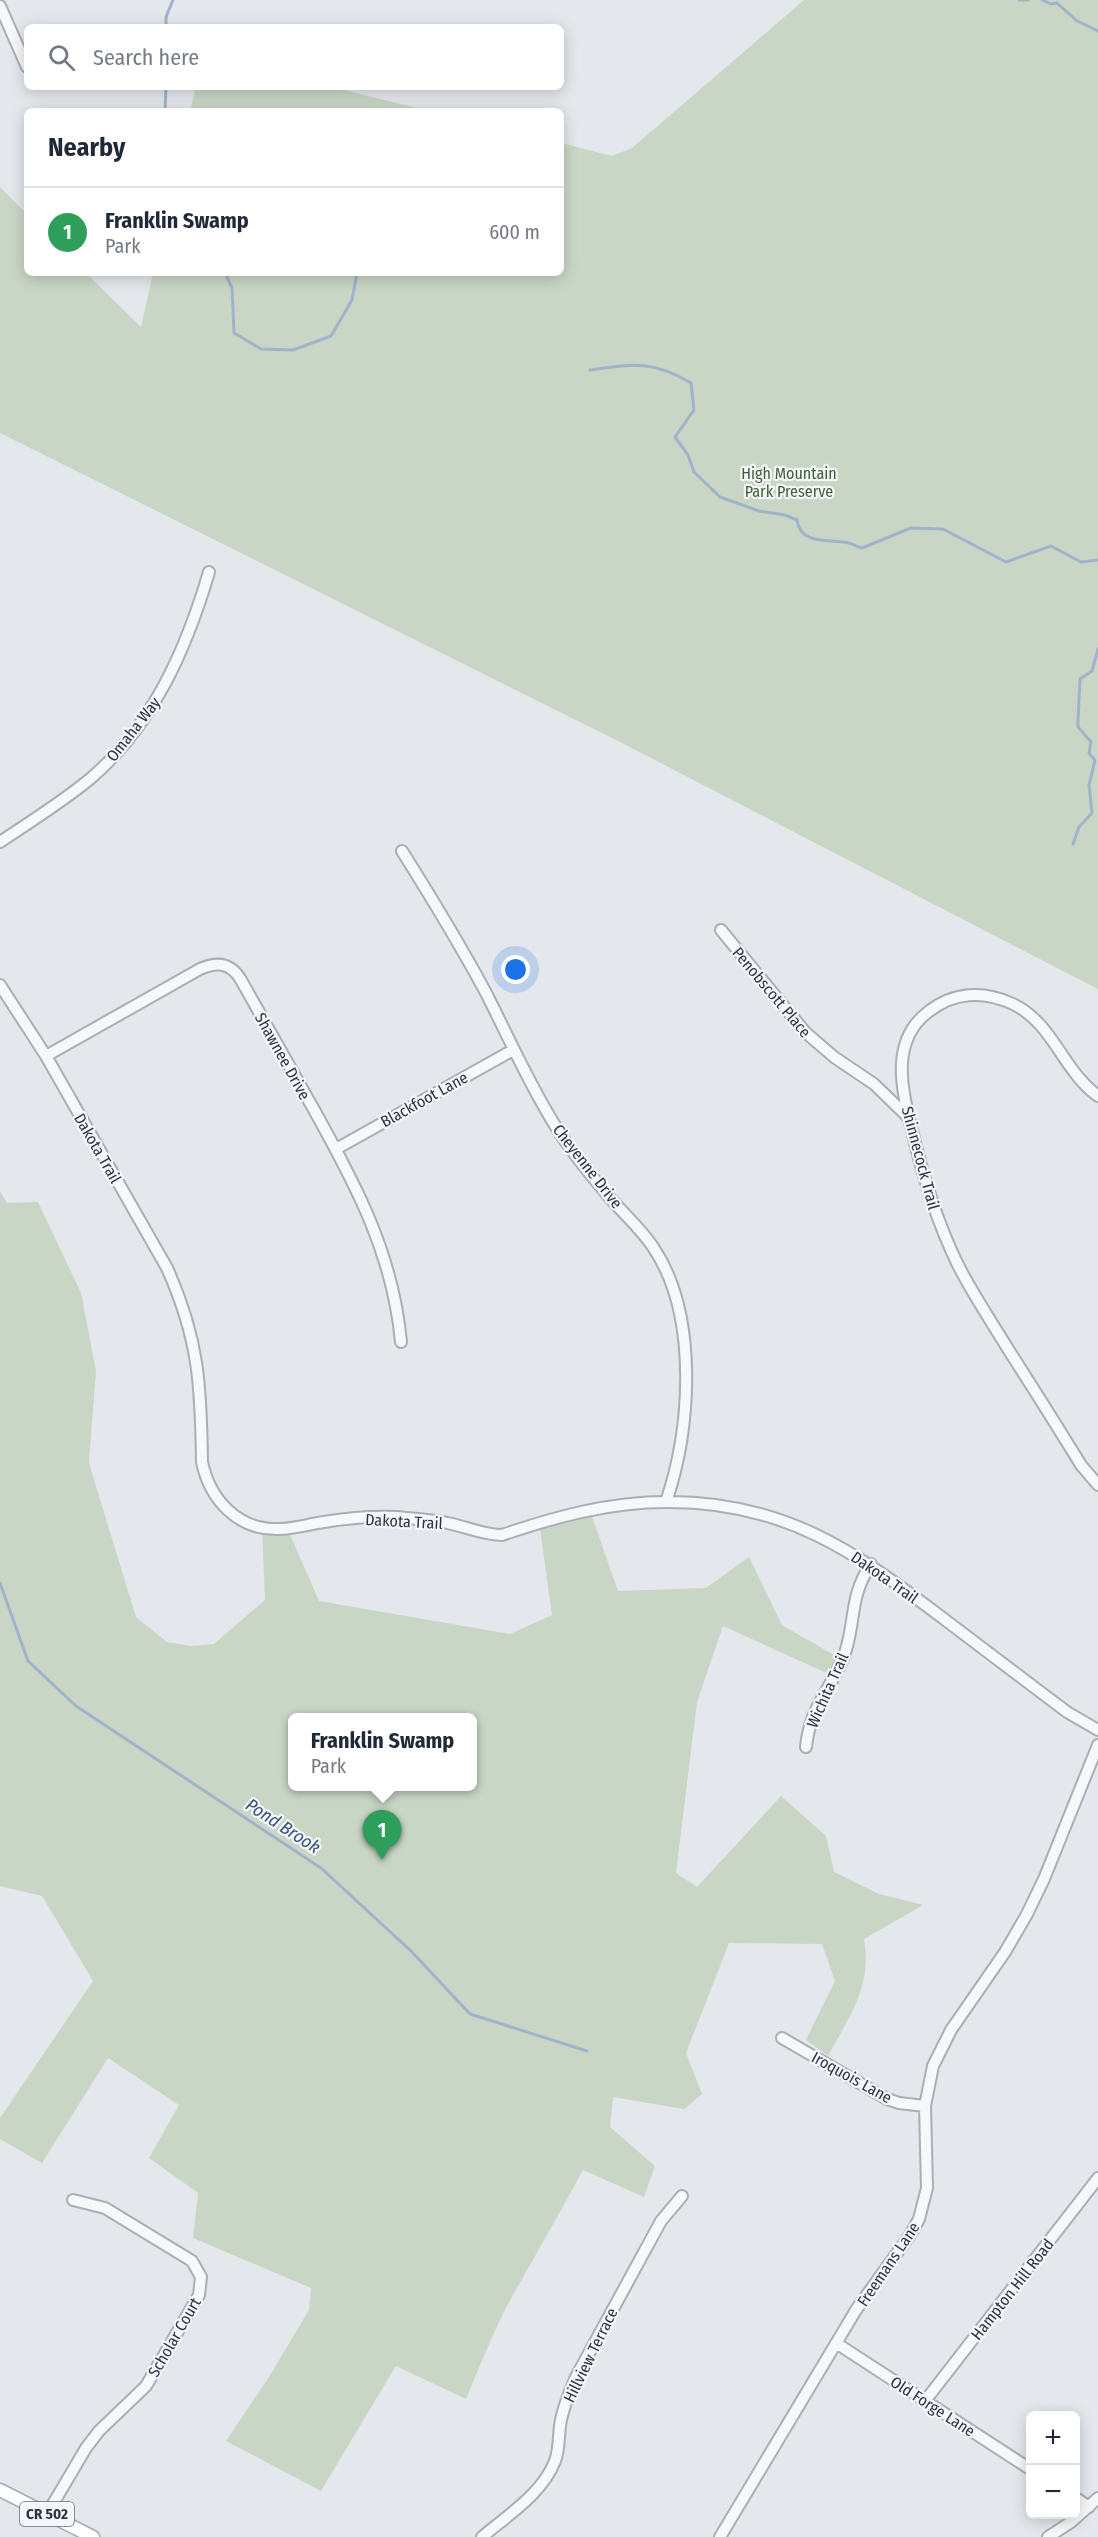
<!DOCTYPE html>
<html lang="en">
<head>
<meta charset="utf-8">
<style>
	body { margin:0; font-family:"Fira Sans Condensed",sans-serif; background:#f6f6f7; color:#1f2937 }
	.controls { position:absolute; right:18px; bottom:18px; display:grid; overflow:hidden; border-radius:9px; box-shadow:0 3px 15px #0003 }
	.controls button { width:54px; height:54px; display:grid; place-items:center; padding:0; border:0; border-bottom:2px solid #e0e1e3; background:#fff; color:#1f2937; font:30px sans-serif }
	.you { position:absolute; left:516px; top:970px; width:21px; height:21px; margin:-15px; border:4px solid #fff; border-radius:50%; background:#1a73e8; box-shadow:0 0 0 9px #1a73e833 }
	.badge { display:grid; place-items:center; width:39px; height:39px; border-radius:50%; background:#d1495b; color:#fff; font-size:20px; font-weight:700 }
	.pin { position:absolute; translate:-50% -50px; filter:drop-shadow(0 2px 3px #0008) }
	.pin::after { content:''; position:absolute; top:32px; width:21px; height:18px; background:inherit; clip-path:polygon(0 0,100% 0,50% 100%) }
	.popup { position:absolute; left:288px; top:1713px; width:189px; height:78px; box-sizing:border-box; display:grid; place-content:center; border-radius:9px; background:#fff; filter:drop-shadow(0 2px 4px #0005); font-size:20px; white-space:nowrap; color:#747a83 }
	.popup b { font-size:22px; color:#1f2937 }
	.popup::after { content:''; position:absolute; left:50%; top:100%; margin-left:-12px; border:12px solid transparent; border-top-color:#fff }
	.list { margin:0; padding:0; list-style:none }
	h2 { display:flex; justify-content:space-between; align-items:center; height:78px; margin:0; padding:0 24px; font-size:26px }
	h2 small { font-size:20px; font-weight:400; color:#747a83 }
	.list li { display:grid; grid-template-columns:39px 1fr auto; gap:18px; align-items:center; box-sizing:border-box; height:90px; padding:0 24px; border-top:2px solid #e0e1e3 }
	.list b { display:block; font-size:22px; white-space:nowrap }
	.list p { margin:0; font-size:20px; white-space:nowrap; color:#747a83 }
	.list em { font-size:20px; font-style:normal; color:#747a83 }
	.icon { flex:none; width:33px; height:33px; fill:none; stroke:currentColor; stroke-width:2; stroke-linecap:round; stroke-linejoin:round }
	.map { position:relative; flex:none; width:1098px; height:2537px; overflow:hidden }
	.search { position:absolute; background:#fff; box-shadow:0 3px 15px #0003; left:24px; top:24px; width:540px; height:66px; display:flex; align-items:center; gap:15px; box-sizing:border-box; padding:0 21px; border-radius:9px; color:#747a83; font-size:22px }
	.panel { position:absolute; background:#fff; box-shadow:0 3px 15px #0003; left:24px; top:108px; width:540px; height:168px; border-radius:9px }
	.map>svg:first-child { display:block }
	.green { fill:#c9d6c5; fill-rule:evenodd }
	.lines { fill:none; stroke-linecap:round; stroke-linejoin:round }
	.stream { stroke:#9fb4cc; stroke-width:3 }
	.minor-casing { stroke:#a9aeb7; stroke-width:14 }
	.major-casing { stroke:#a3abb8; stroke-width:15 }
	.minor { stroke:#f7f8fa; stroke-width:10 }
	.major { stroke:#fff; stroke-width:12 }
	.labels { text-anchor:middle; stroke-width:4.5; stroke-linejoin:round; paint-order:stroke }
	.shield { fill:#f4f6f9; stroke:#676e7b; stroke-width:1.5 }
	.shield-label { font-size:15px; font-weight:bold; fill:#2b3445 }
	.park-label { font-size:16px; fill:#3f6138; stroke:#f4f6f9 }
	.street-label { font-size:16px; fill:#2b3445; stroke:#f4f6f9 }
	.water-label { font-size:18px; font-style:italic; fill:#34527a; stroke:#f4f6f9 }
</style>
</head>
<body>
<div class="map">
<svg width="1098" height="2537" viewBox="0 0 1098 2537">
	<rect width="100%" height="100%" fill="#e4e7ec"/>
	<path class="green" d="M804 0H1098V989L618 741 0 433V187L27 214V273H86L141 327 153 273H561V143L612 156 632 148Z
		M196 87H331L429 111H190Z
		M0 1191 7 1203 38 1202 81 1293 96 1371 89 1461 91 1470 136 1617 167 1642 191 1646 214 1644 265 1600 262 1527 285 1523 319 1601 510 1634 552 1615 539 1521 588 1505 618 1591 706 1588 749 1557 782 1625 839 1658 831 1675 723 1626 697 1702 676 1873 697 1887 781 1796 826 1836 834 1872 879 1894 923 1905 864 1939C872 1988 850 2015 828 2056L806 2040 835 1981 822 1944 729 1943 686 2053 702 2094 684 2109 613 2097 610 2127 655 2166 644 2197 583 2170C562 2209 540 2247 518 2286 497 2322 482 2361 466 2399L396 2366 321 2491 226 2441 269 2377 309 2310 311 2288 193 2238 198 2193 149 2158 179 2105 108 2058 42 2163 0 2139V2118L93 1981 42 1896 0 1886ZM292 1718H472V1786H292Z"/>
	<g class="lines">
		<path class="stream" d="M1019 0H1028
			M1042 0 1051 4 1057 3 1077 21 1098 31
			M166 27V17L173 0
			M165 111 166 87
			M225 273 232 288 234 333 261 349 293 350 331 336 352 300 357 273
			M590 370C633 364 652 360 691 383L694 410 675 437 688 455 694 472 720 497 759 511 785 515 797 520C800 543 824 540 843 542 849 542 856 546 862 548L911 528 943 529 1006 562 1051 546 1081 562 1098 560
			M1073 844 1079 827 1092 813 1089 785 1095 760 1089 753 1091 742 1078 727V721L1080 679 1092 671 1098 649
			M0 1583 28 1661 76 1706 321 1868 411 1951 470 2014 587 2051"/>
		<g class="minor-casing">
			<path id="minor" d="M0 6 27 67
				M0 842C30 822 62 802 90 779 153 725 186 650 209 572
				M402 851C431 897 459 943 485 991 506 1032 524 1073 547 1112 565 1144 588 1172 611 1199 625 1215 641 1229 653 1247 699 1315 691 1428 666 1502
				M721 930 805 1032 834 1057 874 1084 909 1118
				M0 985 46 1056 167 1268C199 1339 201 1386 202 1462 210 1500 238 1530 278 1529 293 1529 309 1524 324 1522 348 1518 373 1516 397 1517 416 1519 434 1520 452 1524 469 1528 485 1535 502 1535 555 1517 609 1502 666 1502 784 1501 854 1551 944 1619 985 1650 1026 1681 1067 1712L1098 1730
				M46 1056 200 969C218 961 231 963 241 980 265 1023 289 1066 313 1108 356 1185 393 1254 401 1342
				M1098 1096C1063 1071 1053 1023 1013 1004 983 990 953 992 928 1012 891 1040 901 1088 911 1126 922 1174 936 1219 957 1263 972 1293 991 1321 1008 1349 1033 1388 1057 1426 1081 1465L1098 1485
				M336 1149 513 1050
				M806 1747C810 1706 832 1689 845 1653 856 1620 849 1597 871 1564
				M782 2038 887 2099 899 2103 925 2106
				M836 2343 1030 2469
				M925 2401 1098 2178
				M1076 2498 1089 2507
				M47 2514 86 2448 99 2431 146 2386 199 2295 201 2277 192 2261 105 2208 73 2200
				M482 2537C508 2515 542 2494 555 2461 560 2448 558 2434 561 2420 564 2405 570 2391 576 2377L661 2221 682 2196
				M720 2537 856 2310 910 2235 919 2219 927 2188 925 2106 933 2066 951 2030 1005 1952 1026 1916 1044 1879 1098 1745
				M1048 2537 1071 2522 1098 2498"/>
		</g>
		<g class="major-casing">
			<path id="major" d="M0 2490 93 2537"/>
		</g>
		<use href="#minor" class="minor"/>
		<use href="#major" class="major"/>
	</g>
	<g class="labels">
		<rect class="shield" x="20" y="2502" width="54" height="24" rx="4.5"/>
		<g class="shield-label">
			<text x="47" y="2519">CR 502</text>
		</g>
		<g class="park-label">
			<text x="789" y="479">High Mountain<tspan x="789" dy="18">Park Preserve</tspan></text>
		</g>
		<g class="street-label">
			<text transform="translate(133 729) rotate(-52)" y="6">Omaha Way</text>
			<text transform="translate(772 992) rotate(50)" y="6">Penobscott Place</text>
			<text transform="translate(283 1056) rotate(61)" y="6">Shawnee Drive</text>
			<text transform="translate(424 1099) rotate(-29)" y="6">Blackfoot Lane</text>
			<text transform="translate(98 1148) rotate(60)" y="6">Dakota Trail</text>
			<text transform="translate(921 1158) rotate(75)" y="6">Shinnecock Trail</text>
			<text transform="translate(588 1166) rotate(52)" y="6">Cheyenne Drive</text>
			<text transform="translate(404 1521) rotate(3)" y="6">Dakota Trail</text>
			<text transform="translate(885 1577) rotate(35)" y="6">Dakota Trail</text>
			<text transform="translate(827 1690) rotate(-66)" y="6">Wichita Trail</text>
			<text transform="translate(852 2077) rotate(29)" y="6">Iroquois Lane</text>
			<text transform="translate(888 2264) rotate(-56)" y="6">Freemans Lane</text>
			<text transform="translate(1012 2289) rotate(-52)" y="6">Hampton Hill Road</text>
			<text transform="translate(174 2337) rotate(-60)" y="6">Scholar Court</text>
			<text transform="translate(590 2355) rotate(-64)" y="6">Hillview Terrace</text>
			<text transform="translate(933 2406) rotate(33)" y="6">Old Forge Lane</text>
		</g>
		<g class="water-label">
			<text transform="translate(283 1826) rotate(33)" y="6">Pond Brook</text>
		</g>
	</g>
</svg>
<div class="controls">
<button>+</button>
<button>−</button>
</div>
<div class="you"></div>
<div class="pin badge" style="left:382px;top:1860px;background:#2e9e5b">1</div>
<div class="popup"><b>Franklin Swamp</b>Park</div>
<div class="search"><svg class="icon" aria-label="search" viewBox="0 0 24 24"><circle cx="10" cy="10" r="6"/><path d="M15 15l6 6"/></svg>Search here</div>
<section class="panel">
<h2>Nearby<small></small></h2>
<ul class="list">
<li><span class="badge" style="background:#2e9e5b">1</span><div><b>Franklin Swamp</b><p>Park</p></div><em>600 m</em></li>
</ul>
</section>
</div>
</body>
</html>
